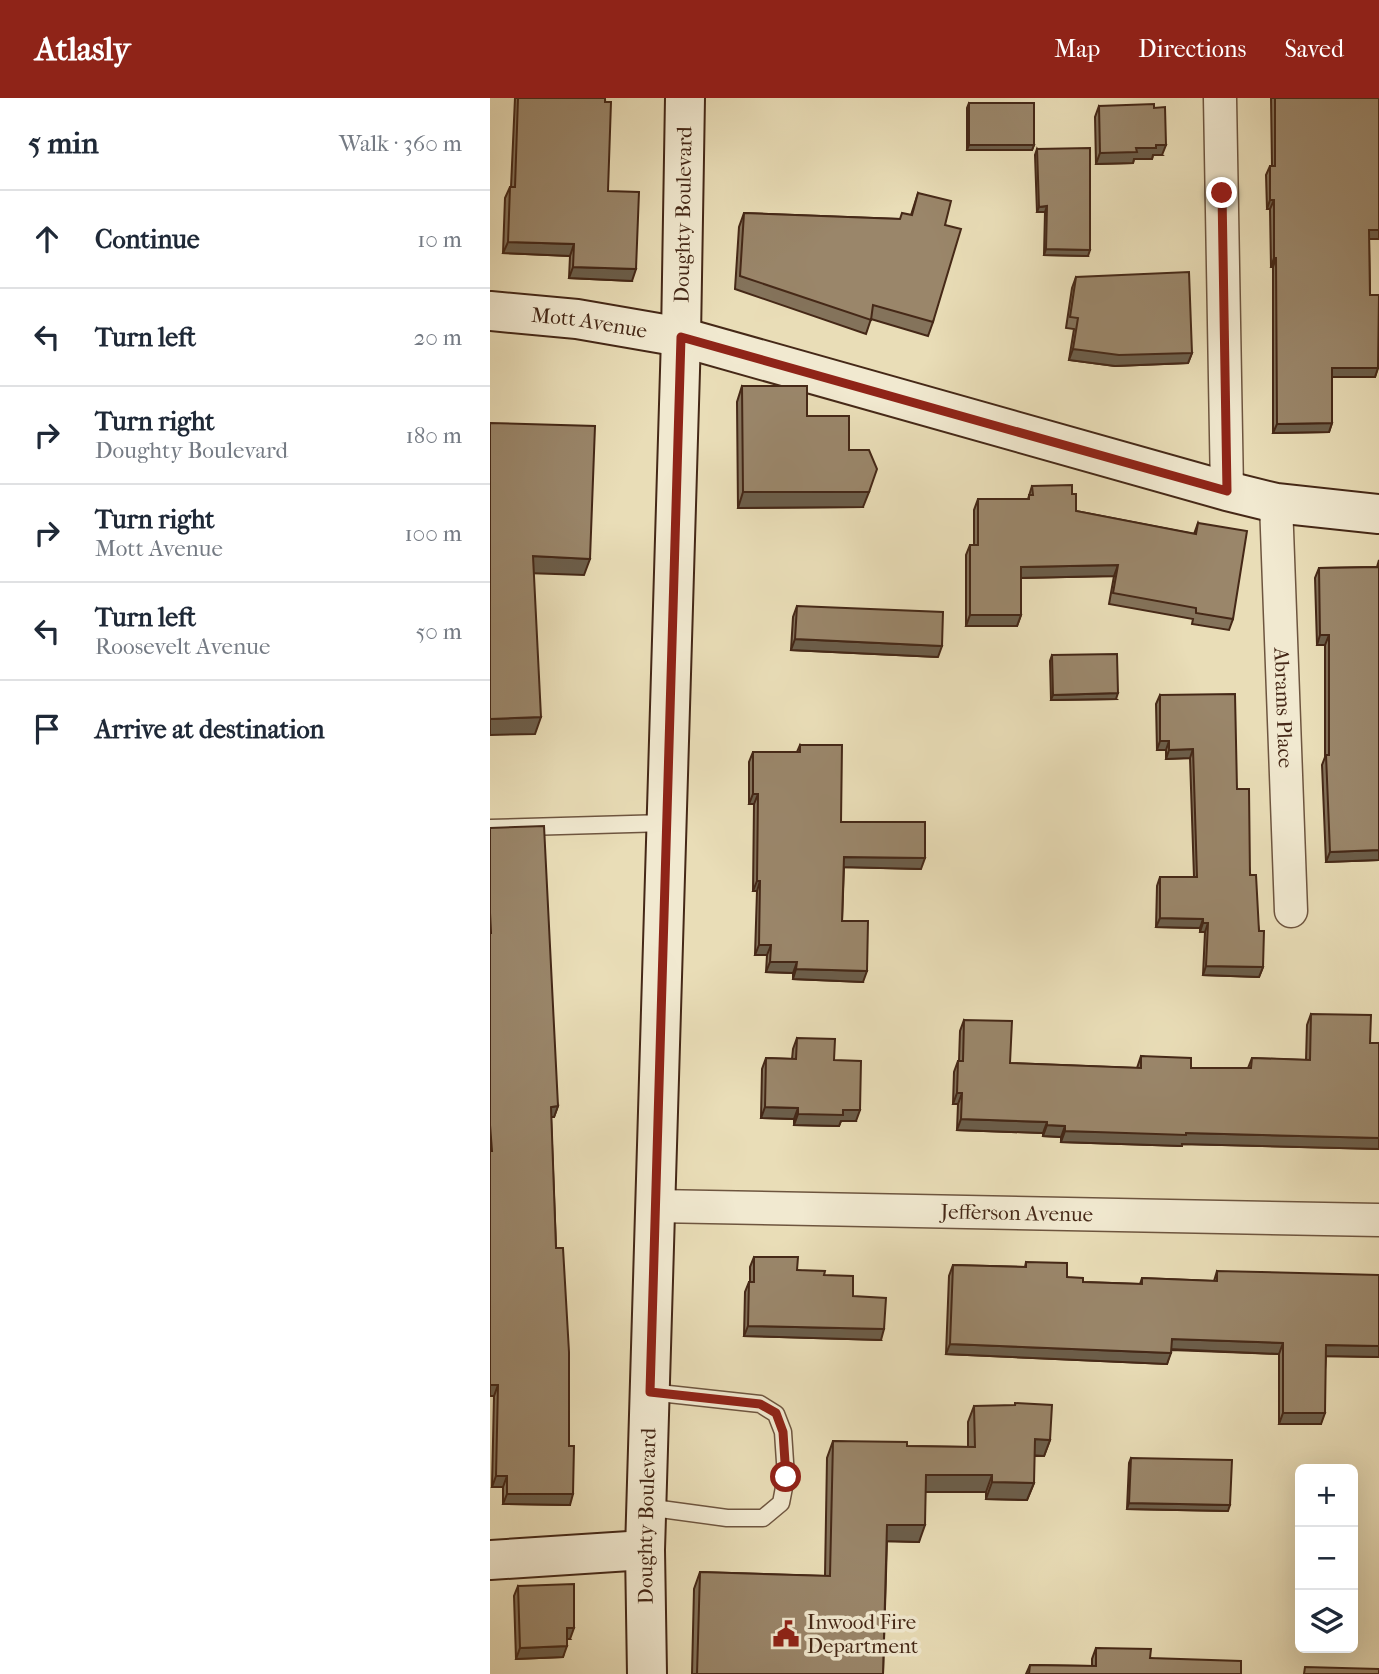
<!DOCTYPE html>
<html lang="en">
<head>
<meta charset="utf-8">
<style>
	body { margin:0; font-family:"IM FELL French Canon",serif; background:#f6f6f7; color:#1f2937 }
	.controls { position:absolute; right:21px; bottom:21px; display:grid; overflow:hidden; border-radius:10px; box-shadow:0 7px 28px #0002 }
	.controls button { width:63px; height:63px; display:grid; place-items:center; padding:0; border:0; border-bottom:2px solid #e0e1e3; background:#fff; color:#1f2937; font:35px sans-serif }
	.stop { position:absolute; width:21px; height:21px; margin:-16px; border:5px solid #8f2418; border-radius:50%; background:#fff }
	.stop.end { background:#8f2418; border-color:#fff; box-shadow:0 2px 7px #0008 }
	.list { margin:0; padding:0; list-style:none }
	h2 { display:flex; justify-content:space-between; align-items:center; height:91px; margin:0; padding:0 28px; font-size:30px }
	h2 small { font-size:23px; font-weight:400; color:#747a83 }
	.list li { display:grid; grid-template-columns:46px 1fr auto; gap:21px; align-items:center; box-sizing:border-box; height:98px; padding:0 28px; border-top:2px solid #e0e1e3 }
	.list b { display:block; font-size:26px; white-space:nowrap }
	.list p { margin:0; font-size:23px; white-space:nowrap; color:#747a83 }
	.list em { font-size:23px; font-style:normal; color:#747a83 }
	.icon { flex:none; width:38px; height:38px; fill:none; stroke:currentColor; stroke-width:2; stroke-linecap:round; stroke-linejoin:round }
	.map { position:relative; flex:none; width:889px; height:1576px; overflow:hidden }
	header { display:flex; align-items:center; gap:42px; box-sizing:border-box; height:98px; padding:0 35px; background:#8f2418; color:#fff }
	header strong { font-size:33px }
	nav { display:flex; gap:38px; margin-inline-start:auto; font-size:24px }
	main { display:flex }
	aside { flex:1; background:#fff }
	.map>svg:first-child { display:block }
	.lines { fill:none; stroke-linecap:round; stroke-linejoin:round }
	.lane-casing { stroke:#6e553f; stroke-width:19 }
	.street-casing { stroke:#6e553f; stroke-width:35 }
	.secondary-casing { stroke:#452817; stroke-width:42 }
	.lane { stroke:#f1e9d0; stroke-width:16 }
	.street { stroke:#f1e9d0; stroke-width:32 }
	.secondary { stroke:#f1e9d0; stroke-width:38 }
	.wall { fill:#84735b; stroke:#452817; stroke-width:2 }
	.shaded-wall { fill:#6c5e4a; stroke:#452817; stroke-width:2 }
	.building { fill:#9a866a; stroke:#452817; stroke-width:2 }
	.route { stroke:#8f2418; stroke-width:9 }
	.labels { text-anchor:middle; stroke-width:7; stroke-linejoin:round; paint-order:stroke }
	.street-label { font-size:21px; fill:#452817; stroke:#f1e9d0 }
	.poi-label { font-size:21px; fill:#452817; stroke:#f1e9d0; text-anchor:start }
</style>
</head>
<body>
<header>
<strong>Atlasly</strong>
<nav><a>Map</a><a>Directions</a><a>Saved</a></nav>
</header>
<main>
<aside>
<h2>5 min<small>Walk · 360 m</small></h2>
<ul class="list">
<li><svg class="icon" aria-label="ahead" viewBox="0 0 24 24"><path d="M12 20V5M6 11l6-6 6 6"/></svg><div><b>Continue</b></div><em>10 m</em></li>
<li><svg class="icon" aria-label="left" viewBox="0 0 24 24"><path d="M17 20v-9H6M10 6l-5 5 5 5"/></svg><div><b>Turn left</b></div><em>20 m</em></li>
<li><svg class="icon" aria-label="right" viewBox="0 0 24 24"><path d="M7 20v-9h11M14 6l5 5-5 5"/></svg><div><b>Turn right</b><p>Doughty Boulevard</p></div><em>180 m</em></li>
<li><svg class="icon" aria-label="right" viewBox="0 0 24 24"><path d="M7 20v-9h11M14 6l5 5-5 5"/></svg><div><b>Turn right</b><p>Mott Avenue</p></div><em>100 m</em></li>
<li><svg class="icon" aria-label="left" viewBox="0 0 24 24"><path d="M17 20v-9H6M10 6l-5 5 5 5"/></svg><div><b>Turn left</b><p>Roosevelt Avenue</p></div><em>50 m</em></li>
<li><svg class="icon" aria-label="arrive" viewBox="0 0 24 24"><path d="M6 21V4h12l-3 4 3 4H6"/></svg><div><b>Arrive at destination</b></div></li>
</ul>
</aside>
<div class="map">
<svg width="889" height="1576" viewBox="0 0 889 1576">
	<rect width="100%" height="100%" fill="#e9ddb7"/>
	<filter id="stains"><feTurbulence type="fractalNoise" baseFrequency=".00286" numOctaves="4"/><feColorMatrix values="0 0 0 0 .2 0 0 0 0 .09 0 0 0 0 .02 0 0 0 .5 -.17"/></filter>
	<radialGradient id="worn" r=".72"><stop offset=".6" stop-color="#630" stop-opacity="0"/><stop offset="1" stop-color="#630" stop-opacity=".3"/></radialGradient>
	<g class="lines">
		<g class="lane-casing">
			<path id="lane" d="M0 730 176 725
				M156 1409 237 1420H273L291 1405 296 1379 293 1334 286 1316 270 1306 160 1294"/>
		</g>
		<g class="street-casing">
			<g id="street">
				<path d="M730 0 737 393"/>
				<path id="s1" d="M786 405 801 813"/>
				<path id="s2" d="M165 1108 889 1122"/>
			</g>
		</g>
		<g class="secondary-casing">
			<g id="secondary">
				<path id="s3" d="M0 213 87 221 191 239 737 393 786 405 889 416"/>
				<path d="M0 1462 155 1452"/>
				<path id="s4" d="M157 1576 155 1452 191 239 195 0"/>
			</g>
		</g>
		<use href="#lane" class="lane"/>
		<use href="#street" class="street"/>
		<use href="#secondary" class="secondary"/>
	</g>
	<path class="wall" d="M25 0H115L118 93 142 183 79 180 80 158 13 155 15 100 20 89H21Z
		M781 0H889V141H879L880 197 889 269H888L885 279H842V325L839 334 783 335V169H781L780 111H777L776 77 780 68H782Z
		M479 5 544 47 542 52H477V10Z
		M609 8 672 57H663L662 61H644L643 65 606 66 605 19Z
		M547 51 598 158 554 157 555 114H547L545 57Z
		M428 95 455 127 443 224 438 238 381 221 376 236 245 191 249 129 254 115 410 121 421 117Z
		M586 179 702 255 698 265 625 268 579 262 584 231 576 230 582 190Z
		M252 288 317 318 359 352 373 409 248 410 247 304Z
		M542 388 582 396 586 413 704 436 708 425 743 521 739 532 702 526 703 521 619 506 624 478 531 480V517L527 528H476V457L480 447H484V412L488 401H538Z
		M889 462V762L836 764 832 667 835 659V547H827L825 480 829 470 887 469Z
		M307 508 448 559 301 552 303 519Z
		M562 557 626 601 561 602 560 563Z
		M670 597 747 691 769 833 773 869 769 879 713 877 715 834H710V830L666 829 667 788 670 779H704L700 660 676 661V652H667L666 606Z
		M310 647 351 724 431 771 354 769 352 823 373 884 303 881V875L276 874 277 857H265L267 793H263L264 706H259V664L263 654H307Z
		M0 730 68 1008 64 1019H61L66 1150 79 1348 80 1407 13 1406V1389H2L4 1298H0Z
		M821 916 880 945H889V1051L692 1046V1048L571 1044V1039L553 1038V1035L467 1032 468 1006H463L464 974 468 963H469L470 933 474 922 520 965 647 970 651 958 701 970H758L762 960 816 962 817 927Z
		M307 940 344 962 366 1023H351L349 1028 304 1027V1021L271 1020 272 971 276 960 302 961 303 951Z
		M264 1159 307 1172 334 1177 363 1198 391 1242 254 1238 255 1194 259 1184H260V1169Z
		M536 1164 577 1179 593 1184 650 1186 652 1180 724 1183 727 1173 889 1259 836 1258 831 1326H789V1256L681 1252 677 1266 456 1256 459 1178 463 1167 535 1169Z
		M484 1308 560 1342 554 1358H544V1385L537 1402 496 1401V1394H435L429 1444 397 1443 393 1576H202L204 1491 210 1474 335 1478 337 1360 343 1343 417 1348 478 1349V1324Z
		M641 1360 738 1413 637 1411 639 1365Z
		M28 1488 80 1541H77L73 1559 26 1561 24 1498Z
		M606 1550 660 1560 751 1576H536L540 1567 602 1568V1561Z"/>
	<path class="shaded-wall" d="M479 47H544L542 52H477Z
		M666 47H676L672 57H663L662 61H644L643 65 606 66 610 55 646 50Z
		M780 102H784L780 111H777Z
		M557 108 555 114H547L549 109Z
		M879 132H889V141H875Z
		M18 144 84 146 80 158 13 155Z
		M556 151 600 152 598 158 554 157Z
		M784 160H786L783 169H781Z
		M83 169 146 171 142 183 79 180Z
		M583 251 702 255 698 265 625 268 579 262Z
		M842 270H888L885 279H838Z
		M842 325 839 334 783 335 787 326Z
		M253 394H379L373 409 248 410Z
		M43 458 100 461 94 477 37 475Z
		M628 467 624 478 527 480 531 469Z
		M480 517H531L527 528H476Z
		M830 537H839L835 547H827Z
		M305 541 452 548 448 559 301 552Z
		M628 595 626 601 561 602 563 597Z
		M51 619 45 636 0 637V621Z
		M670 643H679L676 652H667Z
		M703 651 700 660 676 661 679 652Z
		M263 696H268L264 706H259Z
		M889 752V762L836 764 840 754Z
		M354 759 435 760 431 771 350 769Z
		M267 783H270L267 793H263Z
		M670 820 713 821 710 830 666 829Z
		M713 825H718L715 834H710Z
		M269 847H281L277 857H265Z
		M280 864H307L303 875 276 874Z
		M716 868 773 869 769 879 713 877Z
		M306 871 377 873 373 884 303 881Z
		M467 995H472L468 1006H463Z
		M68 1008 64 1019H57L61 1009Z
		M275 1009 308 1010 304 1021 271 1020Z
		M353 1012H370L366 1023H351L349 1028 304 1027 308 1016Z
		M471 1021 557 1024 553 1035 467 1032Z
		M557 1027 575 1028 571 1039 553 1038Z
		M575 1033 696 1035 889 1040V1051L692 1046V1048L571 1044Z
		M258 1228 394 1231 391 1242 254 1238Z
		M682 1241 793 1245 789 1256 678 1251Z
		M460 1246 681 1255 677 1266 456 1256Z
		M836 1247 889 1248V1259L832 1258Z
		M0 1287H8L4 1298H0Z
		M793 1315H835L831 1326H789Z
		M545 1341 560 1342 554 1358 539 1357Z
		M436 1377H502L496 1394H430Z
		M6 1378H17L13 1389H2Z
		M502 1384 544 1385 537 1402 496 1401Z
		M17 1396H83L80 1407 13 1406Z
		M639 1405 740 1407 738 1413 637 1411Z
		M397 1427H435L429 1444 391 1443Z
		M77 1530H84L80 1541H73Z
		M77 1548 73 1559 26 1561 30 1550Z"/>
	<path class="building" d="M28 0H115V4H121L118 93 149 94 146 171 83 169 84 146 18 144 20 89H25Z
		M785 0H889V132H879L880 197H889L888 270H842V325L787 326 786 160H784V102H780V68H785Z
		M479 5H544V47H479Z
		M664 6V10L675 9 676 47H666V50H646L647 54 610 55 609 8Z
		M600 50V152L556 151 557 108 549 109 547 51Z
		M428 95 461 103 455 127 471 131 443 224 383 207 381 222 250 178 254 115 410 121 412 115 422 117Z
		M699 174 702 255 629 257 583 251 588 220 580 219 586 179Z
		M252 288H317V318H359V352H379L387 371 379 394H253Z
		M0 325 105 328 100 461 43 458 51 619 0 621Z
		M582 387V396H586V413L706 436 708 425 757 433 743 521 706 515V510L623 495 628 467 531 469V517H480V447H488V401H539V397H543L542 388Z
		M889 469V752L840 754 836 657H839V537H830L829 470Z
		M307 508 453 514 452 548 305 541Z
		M627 556 628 595 563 597 562 557Z
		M745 596 747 691H759L760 777H766L769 833H774L773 869 716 868 718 825H713V821L670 820V779H707L703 651 679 652V643H670V597Z
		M310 647H352L351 724H435V760L354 759 352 823H378L377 873 306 871 307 864H280L281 847H269L270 783H267L268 696H263V654H310Z
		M54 728 68 1008 61 1009 66 1150H73L79 1254V1348H84L83 1396H17V1378H6L8 1287H0V1053H2L0 1027V835H1L0 815V730Z
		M821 916 881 917 880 945H889V1040L696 1035V1037L575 1033V1028L557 1027V1024L471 1021 472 995H467L468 963H473L474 922 522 923 520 965 651 970V958L701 960V970H761L762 960 820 962Z
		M307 940 345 941 344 962 371 963 370 1012H353V1017L308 1016V1010L275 1009 276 960 306 961Z
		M264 1159H308L307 1172 335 1173 334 1177 363 1178V1198L396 1200 394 1231 258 1228 259 1184H264Z
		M536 1164 577 1165V1179L593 1180V1184L652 1186V1180L727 1183V1173L889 1177V1248L836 1247 835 1315H793V1245L682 1241 681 1255 460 1246 463 1167 536 1169Z
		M525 1305 562 1307 560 1342 545 1341 544 1385 502 1384V1377H436L435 1427H397L393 1576H207L210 1474 340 1478 343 1343 417 1344V1348L485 1349 484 1308 525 1307Z
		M641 1360 742 1362 740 1407 639 1405Z
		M84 1486V1530H77V1548L30 1550 28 1488Z
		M606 1550 661 1551 660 1560 751 1563V1576H539L540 1567 606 1568Z
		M815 1569 889 1571V1576H814Z"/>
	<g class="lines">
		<path class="route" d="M296 1379 293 1334 286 1315 270 1306 160 1294 191 239 737 393 732 95"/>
	</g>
	<defs>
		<g id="civic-bare" transform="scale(2.1)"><path d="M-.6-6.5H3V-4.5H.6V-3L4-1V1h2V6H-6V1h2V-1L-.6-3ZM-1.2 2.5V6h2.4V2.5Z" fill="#8f2418" stroke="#f1e9d0" stroke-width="2.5" paint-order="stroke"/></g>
	</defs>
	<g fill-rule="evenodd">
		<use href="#civic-bare" x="296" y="1536"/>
	</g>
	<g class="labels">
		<g class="street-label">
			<text dy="7" stroke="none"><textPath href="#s4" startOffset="1460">Doughty Boulevard</textPath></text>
			<text dy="7" stroke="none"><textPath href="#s3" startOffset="100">Mott Avenue</textPath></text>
			<text dy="7" stroke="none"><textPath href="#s1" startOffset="205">Abrams Place</textPath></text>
			<text dy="7" stroke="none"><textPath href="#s2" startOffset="362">Jefferson Avenue</textPath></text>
			<text dy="7" stroke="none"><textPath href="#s4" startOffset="158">Doughty Boulevard</textPath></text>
		</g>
		<g class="poi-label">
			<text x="317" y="1531">Inwood Fire<tspan x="317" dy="24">Department</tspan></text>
		</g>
	</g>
	<rect width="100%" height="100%" filter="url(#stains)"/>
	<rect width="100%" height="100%" fill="url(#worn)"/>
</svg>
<div class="controls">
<button>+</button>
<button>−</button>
<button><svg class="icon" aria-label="layers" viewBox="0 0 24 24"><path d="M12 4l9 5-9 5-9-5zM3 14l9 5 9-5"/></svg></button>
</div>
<div class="stop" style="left:296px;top:1379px"></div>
<div class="stop end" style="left:732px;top:95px"></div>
</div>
</main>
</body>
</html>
